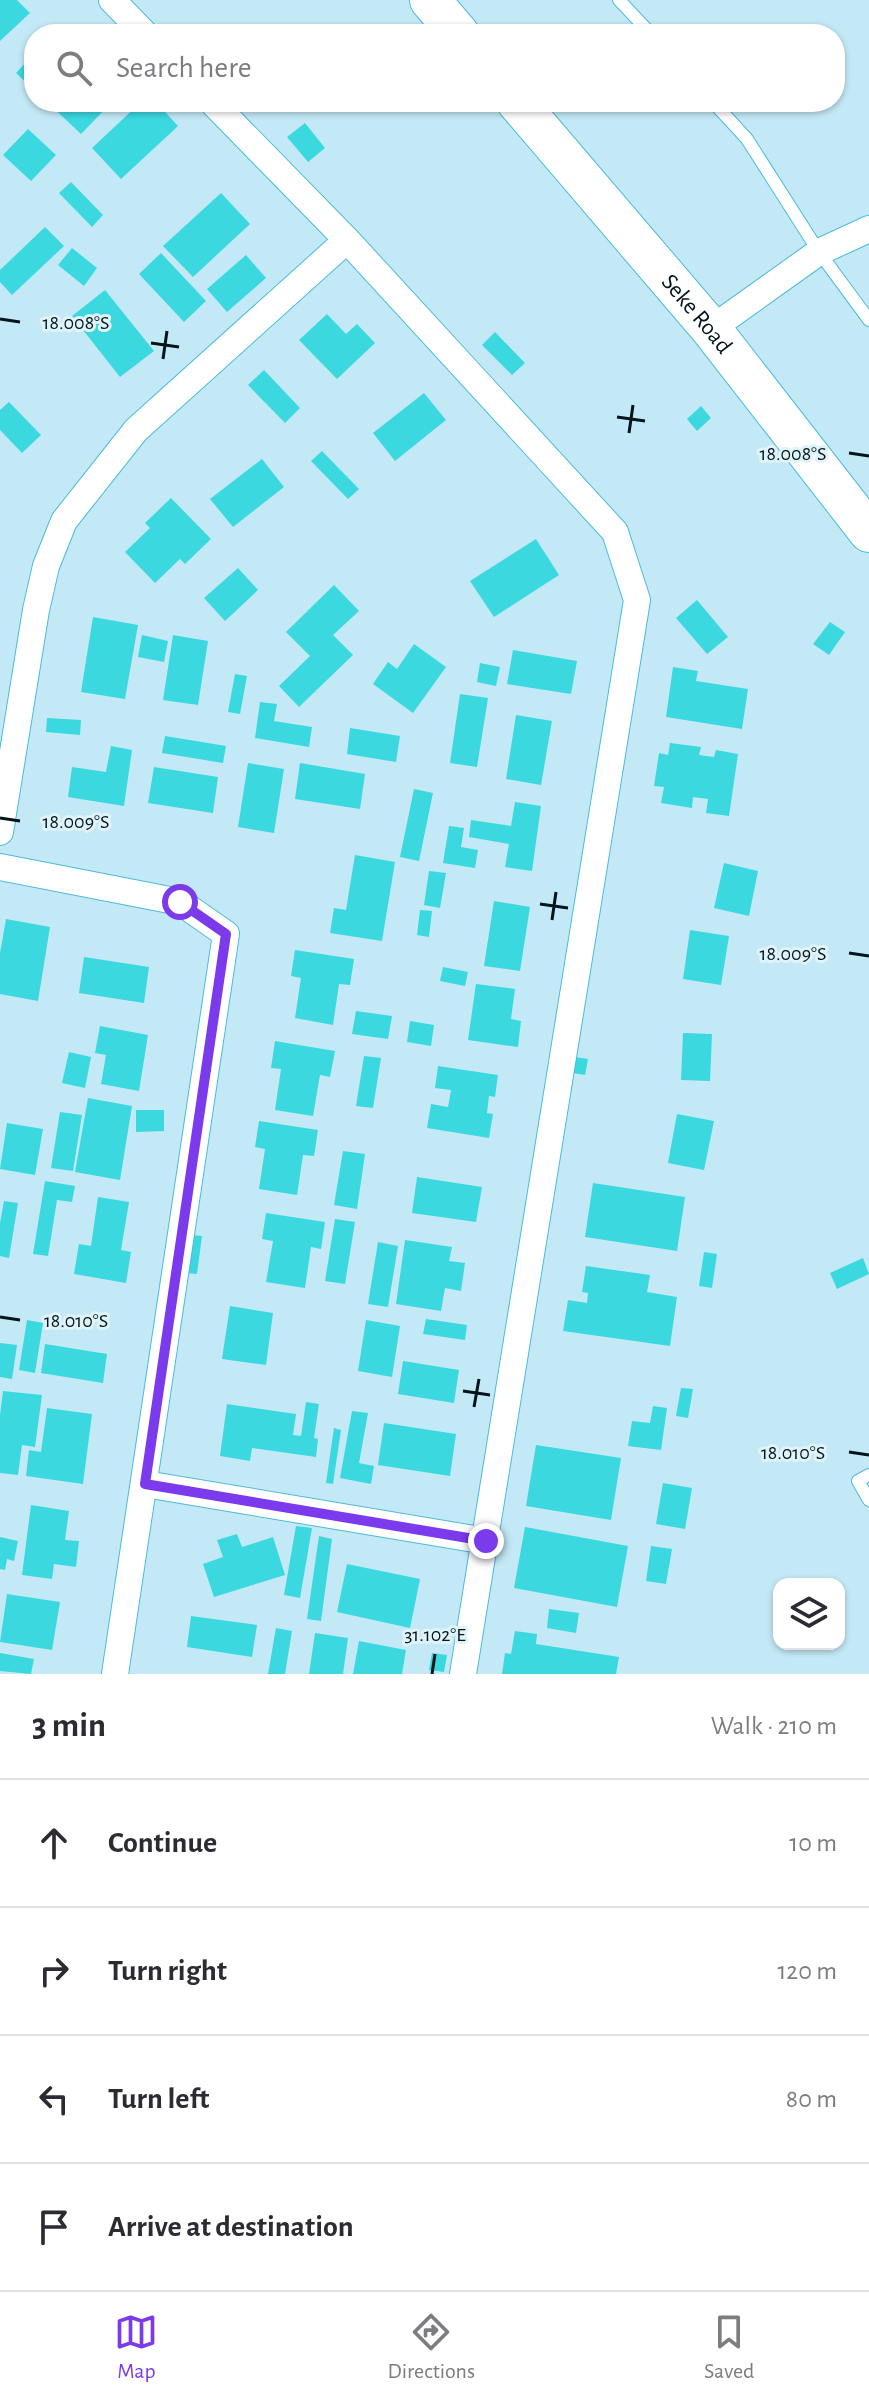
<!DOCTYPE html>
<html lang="en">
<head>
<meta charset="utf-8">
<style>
	body { margin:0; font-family:"Alegreya Sans",sans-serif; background:#f2f2f3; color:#2b2b33 }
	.controls { position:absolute; right:24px; bottom:24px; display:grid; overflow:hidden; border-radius:16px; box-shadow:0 2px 6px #0004 }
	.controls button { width:72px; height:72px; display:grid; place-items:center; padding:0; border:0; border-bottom:2px solid #e1e1e2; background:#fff; color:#2b2b33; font:40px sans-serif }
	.stop { position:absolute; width:24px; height:24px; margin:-18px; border:6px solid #7c3aed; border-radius:50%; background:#fff }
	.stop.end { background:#7c3aed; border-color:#fff; box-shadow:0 2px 8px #0008 }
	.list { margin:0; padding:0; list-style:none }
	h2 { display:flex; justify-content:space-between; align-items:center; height:104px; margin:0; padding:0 32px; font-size:34px }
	h2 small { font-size:26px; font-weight:400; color:#7c7c81 }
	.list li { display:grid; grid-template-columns:52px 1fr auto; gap:24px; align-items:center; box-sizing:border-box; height:128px; padding:0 32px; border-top:2px solid #e1e1e2 }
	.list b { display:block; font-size:30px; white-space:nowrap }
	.list em { font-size:26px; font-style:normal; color:#7c7c81 }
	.icon { flex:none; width:44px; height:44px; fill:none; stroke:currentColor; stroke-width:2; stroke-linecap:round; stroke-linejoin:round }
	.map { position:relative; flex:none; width:869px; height:1674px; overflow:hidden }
	.search { position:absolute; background:#fff; box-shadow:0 2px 6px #0004; left:24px; right:24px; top:24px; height:88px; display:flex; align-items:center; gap:20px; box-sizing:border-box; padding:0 28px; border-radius:32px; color:#7c7c81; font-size:30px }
	.sheet { height:616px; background:#fff }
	nav { display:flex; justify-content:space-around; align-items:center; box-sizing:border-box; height:112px; border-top:2px solid #e1e1e2; background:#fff; font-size:22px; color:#7c7c81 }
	nav a { display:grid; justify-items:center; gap:4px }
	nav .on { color:#7c3aed }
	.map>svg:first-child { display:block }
	.building { fill:#3bd8e0 }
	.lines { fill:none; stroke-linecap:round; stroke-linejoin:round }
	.service-casing { stroke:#4bbbda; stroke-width:14 }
	.minor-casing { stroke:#4bbbda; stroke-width:28 }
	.primary-casing { stroke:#4bbbda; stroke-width:42 }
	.service { stroke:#fff; stroke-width:12 }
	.minor { stroke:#fff; stroke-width:26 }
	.primary { stroke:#fff; stroke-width:40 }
	.route { stroke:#7c3aed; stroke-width:10 }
	.ticks { fill:none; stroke:#00141b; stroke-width:3 }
	.labels { text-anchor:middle; stroke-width:6; stroke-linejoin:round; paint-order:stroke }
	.street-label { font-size:24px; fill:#00141b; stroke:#e0f3f9 }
	.ticks-label { font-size:20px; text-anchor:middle; fill:#00141b; stroke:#e0f3f9; stroke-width:6; stroke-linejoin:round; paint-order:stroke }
</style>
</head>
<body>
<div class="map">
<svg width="869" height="1674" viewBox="0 0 869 1674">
	<rect width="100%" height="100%" fill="#c3e9f6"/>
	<path class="building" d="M0 0H17L30 13 0 41Z
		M34 54V90L16 73Z
		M47 102H112L81 134Z
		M141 102H156L178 126 121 179 92 148Z
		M305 123 325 148 308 162 287 137Z
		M28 129 56 155 31 181 3 155Z
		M71 182 103 215 92 227 59 193Z
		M221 193 250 224 193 277 163 246Z
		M45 227 64 246 12 295 0 282V270Z
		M72 248 97 268 84 286 58 265Z
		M161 253 206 301 184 322 139 274Z
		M246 255 266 278 227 312 207 289Z
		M105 290 154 351 120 377 72 316Z
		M327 314 346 334 357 324 375 343 337 379 299 340Z
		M495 332 525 363 512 375 482 345Z
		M264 370 300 408 285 423 248 385Z
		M424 393 446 420 395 461 373 433Z
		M9 402 41 435 22 453 0 430V410Z
		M701 406 711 418 697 431 687 419Z
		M322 451 359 489 348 499 311 461Z
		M262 459 284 487 233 527 210 499Z
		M171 498 211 539 185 564 180 559 155 583 125 552 150 528 145 523Z
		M536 539 559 575 494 617 470 581Z
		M238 568 258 590 225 621 204 598Z
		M334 585 359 611 333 635 353 655 299 707 279 686 310 656 286 632Z
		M697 600 728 637 707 654 676 618Z
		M93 617 138 625 125 699 81 692Z
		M830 622 845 632 829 655 813 644Z
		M142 635 168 641 164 662 138 657Z
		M173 635 208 641 198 705 163 700Z
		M414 644 446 667 413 713 373 684 388 662 397 669Z
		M513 650 577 661 571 694 507 684Z
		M480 663 500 667 496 686 477 682Z
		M673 667 698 671 696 681 748 689 742 729 666 717Z
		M235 674 247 676 240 714 228 712Z
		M460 694 488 698 477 767 450 763Z
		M260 702 277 704 274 721 312 727 309 747 255 738Z
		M516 715 552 721 541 785 506 779Z
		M47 718 81 720 80 735 46 732Z
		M350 728 400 736 396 762 347 754Z
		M165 736 226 746 223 763 162 753Z
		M670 743 701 747 699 755 714 757 716 750 738 754 729 816 706 813 708 799 693 797 692 808 661 803 664 787 654 786 659 753 668 755Z
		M111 746 132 750 124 806 68 797 72 767 106 772Z
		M248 763 284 769 274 833 238 827Z
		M300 763 365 774 360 809 295 799Z
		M154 767 218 777 213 813 148 803Z
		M414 789 433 793 419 861 400 857Z
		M515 802 541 806 532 871 505 867 509 844 469 837 471 820 511 826Z
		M449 826 464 828 461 847 478 850 475 868 443 863Z
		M355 855 395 862 382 941 330 933 334 908 346 910Z
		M724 863 758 871 749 916 714 908Z
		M429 871 446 873 440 908 424 905Z
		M494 901 530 907 520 971 484 966Z
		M420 910 432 911 429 937 417 935Z
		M6 919 50 927 38 1001 0 994V953Z
		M690 930 729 936 721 985 683 979Z
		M295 950 354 959 350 985 339 984 333 1025 295 1018 301 978 291 976Z
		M84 957 149 967 144 1003 79 993Z
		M443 967 468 972 465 986 440 981Z
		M476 984 515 989 511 1019 521 1021 518 1047 468 1040Z
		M356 1011 392 1016 388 1039 352 1034Z
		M410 1021 434 1025 431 1046 407 1042Z
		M100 1026 148 1035 139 1091 101 1084 106 1055 95 1053Z
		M683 1033 712 1034 710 1081 681 1080Z
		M275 1041 335 1051 330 1077 320 1075 313 1116 275 1110 281 1069 271 1068Z
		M69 1052 91 1057 85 1088 62 1083Z
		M364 1056 381 1058 373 1108 356 1106Z
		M575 1057 588 1059 585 1075 573 1073Z
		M438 1066 498 1075 495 1097 489 1096 487 1113 493 1114 489 1138 427 1128 431 1104 448 1107 451 1090 435 1088Z
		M88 1098 132 1106 120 1180 75 1172Z
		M136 1110H164V1131L136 1132Z
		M60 1112 82 1115 73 1171 51 1168Z
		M677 1114 714 1121 704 1170 668 1163Z
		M259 1121 318 1130 314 1156 303 1155 297 1195 259 1189 265 1149 255 1147Z
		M7 1123 43 1129 35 1175 0 1169Z
		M343 1151 365 1154 357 1209 334 1205Z
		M417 1177 482 1187 476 1222 412 1213Z
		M45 1181 75 1186 72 1202 57 1200 48 1256 33 1254Z
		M593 1183 685 1197 677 1251 585 1237Z
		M98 1197 129 1202 121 1250 131 1252 126 1283 74 1274 79 1244 91 1246Z
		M4 1201 18 1203 9 1258 0 1256V1223Z
		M266 1213 325 1222 321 1249 311 1247 305 1288 266 1282 273 1241 262 1239Z
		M335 1219 355 1222 345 1284 325 1281Z
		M191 1235 202 1236 197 1274 187 1273Z
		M405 1240 452 1247 449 1261 465 1263 461 1291 445 1288 441 1311 396 1304Z
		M378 1242 398 1246 388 1307 368 1304Z
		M704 1252 717 1254 712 1288 699 1286Z
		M863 1258 869 1274 837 1289 830 1273Z
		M586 1266 650 1275 647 1292 677 1297 670 1346 563 1331 568 1300 587 1303 588 1293 582 1292Z
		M230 1306 273 1313 266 1365 222 1359Z
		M426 1319 467 1325 465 1340 423 1334Z
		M27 1320 43 1323 35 1373 19 1370Z
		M366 1320 400 1326 392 1377 358 1371Z
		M0 1343 17 1345 12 1379 0 1377Z
		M45 1344 107 1354 103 1383 41 1373Z
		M403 1361 459 1370 454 1403 398 1394Z
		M681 1388 693 1389 688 1418 676 1416Z
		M3 1391 42 1395 35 1447 22 1445 18 1475 0 1473V1415Z
		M306 1402 319 1404 314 1438 318 1439 316 1457 252 1448 250 1461 220 1456 227 1404 296 1414 293 1435 301 1436Z
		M653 1406 667 1408 661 1450 628 1446 632 1421 650 1423Z
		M47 1408 92 1414 83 1484 26 1476 29 1450 41 1452Z
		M352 1411 368 1413 359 1463 374 1466 371 1484 340 1478Z
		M384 1423 456 1434 450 1476 378 1465Z
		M334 1428 341 1430 333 1484 326 1483Z
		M536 1445 621 1458 611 1520 526 1506Z
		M663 1483 692 1488 685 1529 656 1524Z
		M31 1505 69 1511 65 1540 79 1541 76 1567 54 1564 52 1579 22 1575Z
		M296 1526 312 1528 300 1598 284 1595Z
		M525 1527 628 1546 617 1607 514 1588Z
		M237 1534 242 1547 273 1537 285 1575 214 1597 203 1564 223 1557 217 1540Z
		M319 1536 332 1539 321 1621 307 1619Z
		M0 1537 18 1541 14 1561 7 1559 5 1570 0 1569Z
		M651 1546 672 1549 666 1584 646 1581Z
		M347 1564 420 1579 410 1628 337 1612Z
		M7 1594 60 1602 52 1650 0 1642Z
		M549 1609 579 1613 576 1633 547 1628Z
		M191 1616 257 1625 252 1657 187 1647Z
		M276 1628 292 1631 285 1674H268Z
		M515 1631 537 1634 536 1644 619 1657 616 1674H502L505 1653 511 1654Z
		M315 1633 348 1638 343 1674H309Z
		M359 1641 406 1650 402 1674H353Z
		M0 1653 34 1659 31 1674 0 1671Z
		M432 1653 447 1655 444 1672 429 1670Z"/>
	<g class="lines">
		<g class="service-casing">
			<path id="service" d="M619 0 651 34
				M713 102 747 139 819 252 869 320
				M869 1475 858 1481 869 1500"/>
		</g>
		<g class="minor-casing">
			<path id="minor" d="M112 0 145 34
				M212 102 347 240 615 532 637 600 463 1674
				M711 329 819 252 869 229
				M0 832 36 610 46 566 64 521 136 430 347 240
				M0 867 180 902 226 934 115 1674
				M145 1484 486 1541"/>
		</g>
		<g class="primary-casing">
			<g id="primary">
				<path d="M430 0 459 34"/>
				<path id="s1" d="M517 102 711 329 869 532"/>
			</g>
		</g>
		<use href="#service" class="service"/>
		<use href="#minor" class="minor"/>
		<use href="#primary" class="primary"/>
	</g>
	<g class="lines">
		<path class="route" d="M180 902 226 934 145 1484 486 1541"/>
	</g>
	<path class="ticks" d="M0 319 20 322M151 343 179 347M163 359 167 331M617 417 645 421M629 433 633 405M849 453 869 456M0 818 20 821M540 904 568 908M552 920 556 892M849 953 869 956M0 1317 20 1320M463 1391 490 1395M474 1407 479 1379M849 1452 869 1455M432 1674 435 1654"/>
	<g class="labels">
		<g class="street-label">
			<text dy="8" stroke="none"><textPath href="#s1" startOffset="278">Seke Road</textPath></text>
		</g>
	</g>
	<g class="ticks-label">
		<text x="76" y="329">18.008°S</text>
		<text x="793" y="460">18.008°S</text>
		<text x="76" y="828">18.009°S</text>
		<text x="793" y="960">18.009°S</text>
		<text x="76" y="1327">18.010°S</text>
		<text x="793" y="1459">18.010°S</text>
		<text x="435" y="1641">31.102°E</text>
	</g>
</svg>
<div class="controls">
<button><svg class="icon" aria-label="layers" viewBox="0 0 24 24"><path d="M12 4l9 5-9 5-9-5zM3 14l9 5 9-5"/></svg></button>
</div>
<div class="stop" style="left:180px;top:902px"></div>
<div class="stop end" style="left:486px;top:1541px"></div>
<div class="search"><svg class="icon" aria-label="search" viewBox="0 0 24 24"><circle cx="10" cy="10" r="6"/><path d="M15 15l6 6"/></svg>Search here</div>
</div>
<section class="sheet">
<h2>3 min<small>Walk · 210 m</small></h2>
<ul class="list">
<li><svg class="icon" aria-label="ahead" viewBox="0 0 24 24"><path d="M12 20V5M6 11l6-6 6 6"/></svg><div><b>Continue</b></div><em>10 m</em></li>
<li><svg class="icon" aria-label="right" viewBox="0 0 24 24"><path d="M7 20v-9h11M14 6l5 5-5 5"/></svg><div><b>Turn right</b></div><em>120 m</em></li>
<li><svg class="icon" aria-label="left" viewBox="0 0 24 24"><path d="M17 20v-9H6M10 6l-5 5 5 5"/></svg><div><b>Turn left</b></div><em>80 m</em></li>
<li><svg class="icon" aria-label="arrive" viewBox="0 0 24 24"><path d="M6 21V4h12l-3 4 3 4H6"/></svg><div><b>Arrive at destination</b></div></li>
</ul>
</section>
<nav>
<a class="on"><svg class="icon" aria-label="map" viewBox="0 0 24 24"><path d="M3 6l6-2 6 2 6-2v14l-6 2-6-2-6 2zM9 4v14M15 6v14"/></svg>Map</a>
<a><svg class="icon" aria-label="directions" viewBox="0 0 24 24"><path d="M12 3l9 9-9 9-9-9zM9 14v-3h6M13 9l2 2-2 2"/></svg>Directions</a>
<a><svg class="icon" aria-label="saved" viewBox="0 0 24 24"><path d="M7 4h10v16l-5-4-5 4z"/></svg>Saved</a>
</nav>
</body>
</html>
